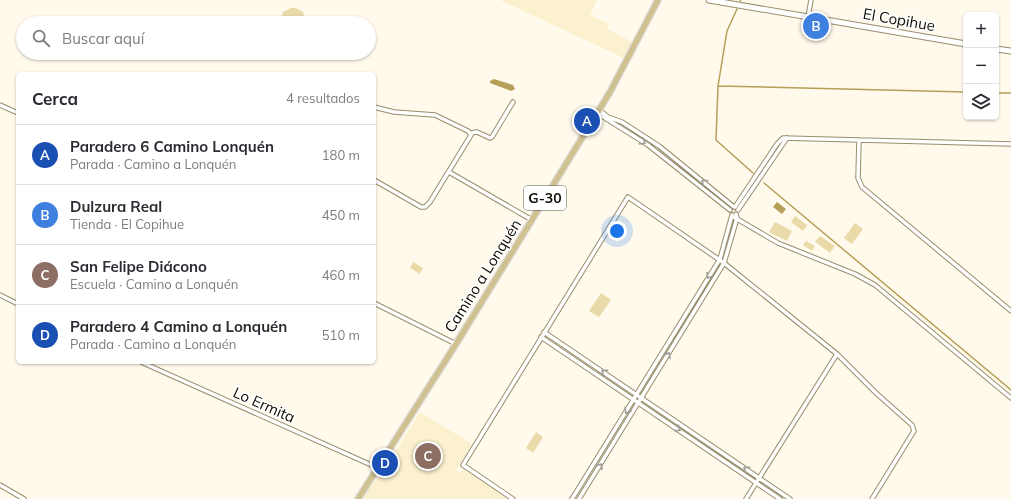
<!DOCTYPE html>
<html lang="es">
<head>
<meta charset="utf-8">
<style>
	body { margin:0; font-family:Mulish,sans-serif; background:#f7f7f7; color:#2b2b33 }
	.controls { position:absolute; right:12px; top:12px; display:grid; overflow:hidden; border-radius:6px; box-shadow:0 1px 3px #0004 }
	.controls button { width:36px; height:36px; display:grid; place-items:center; padding:0; border:0; border-bottom:1px solid #e1e1e2; background:#fff; color:#2b2b33; font:20px sans-serif }
	.you { position:absolute; left:617px; top:231px; width:14px; height:14px; margin:-10px; border:3px solid #fff; border-radius:50%; background:#1a73e8; box-shadow:0 0 0 6px #1a73e833 }
	.badge { display:grid; place-items:center; width:26px; height:26px; border-radius:50%; background:#0f766e; color:#fff; font-size:13px; font-weight:700 }
	.pin { position:absolute; translate:-50% -50%; border:2px solid #fff; box-shadow:0 1px 4px #0006 }
	.list { margin:0; padding:0; list-style:none }
	h2 { display:flex; justify-content:space-between; align-items:center; height:52px; margin:0; padding:0 16px; font-size:17px }
	h2 small { font-size:13px; font-weight:400; color:#7c7c81 }
	.list li { display:grid; grid-template-columns:26px 1fr auto; gap:12px; align-items:center; box-sizing:border-box; height:60px; padding:0 16px; border-top:1px solid #e1e1e2 }
	.list b { display:block; font-size:15px; white-space:nowrap }
	.list p { margin:0; font-size:13px; white-space:nowrap; color:#7c7c81 }
	.list em { font-size:13px; font-style:normal; color:#7c7c81 }
	.icon { flex:none; width:22px; height:22px; fill:none; stroke:currentColor; stroke-width:2; stroke-linecap:round; stroke-linejoin:round }
	.map { position:relative; flex:none; width:1011px; height:499px; overflow:hidden }
	.search { position:absolute; background:#fff; box-shadow:0 1px 3px #0004; left:16px; top:16px; width:360px; height:44px; display:flex; align-items:center; gap:10px; box-sizing:border-box; padding:0 14px; border-radius:22px; color:#7c7c81; font-size:15px }
	.panel { position:absolute; background:#fff; box-shadow:0 1px 3px #0004; left:16px; top:72px; width:360px; height:292px; border-radius:6px }
	.map>svg:first-child { display:block }
	.built { fill:#fcf1ce }
	.green { fill:#eadaa9 }
	.water { fill:#b69f58 }
	.lines { fill:none; stroke-linecap:round; stroke-linejoin:round }
	.stream { stroke:#b69f58; stroke-width:1.5 }
	.street-casing { stroke:#988d6b; stroke-width:5.5 }
	.secondary-casing { stroke:#988d6b; stroke-width:7 }
	.primary-casing { stroke:#dedddc; stroke-width:8 }
	.street { stroke:#fff; stroke-width:3.5 }
	.secondary { stroke:#fff; stroke-width:5 }
	.primary { stroke:#d0c191; stroke-width:5.5 }
	.oneway { stroke:#9f9e9a }
	.labels { text-anchor:middle; stroke-width:3; stroke-linejoin:round; paint-order:stroke }
	.shield { fill:#fff; stroke:#58554e; stroke-width:1 }
	.shield-label { font-size:14px; font-weight:bold; fill:#100c02 }
	.street-label { font-size:15px; fill:#100c02; stroke:#fff }
</style>
</head>
<body>
<div class="map">
<svg width="1011" height="499" viewBox="0 0 1011 499">
	<rect width="100%" height="100%" fill="#fffaec"/>
	<path class="built" d="M500 0H597L590 15 609 24 607 29 632 42 624 58Z
		M420 412 472 444 456 470 460 473 463 469 508 499H364L366 493 373 483 379 477Z"/>
	<path class="green" d="M291 8H296L303 12 306 23H280L283 12Z
		M795 216 807 225 803 231 791 222Z
		M775 222 792 231 787 241 769 232Z
		M855 223 863 229 852 244 844 238Z
		M820 236 835 246 830 253 815 242Z
		M806 241 815 246 812 251 803 245Z
		M413 262 423 268 420 274 410 268Z
		M601 293 611 300 599 317 589 311Z
		M536 432 543 437 533 453 526 448Z"/>
	<path class="water" d="M494 79 513 85 515 89 511 91 490 83V81Z
		M777 202 786 209 782 214 773 207Z"/>
	<g class="lines">
		<path class="stream" d="M740 1 741 0
			M737 9 727 31 718 86 716 140 753 173
			M718 86 966 92
			M996 93H1011
			M764 183 1011 390"/>
		<g class="street-casing">
			<path id="street" d="M808 17 811 0
				M0 105 18 113
				M374 107 394 112 435 115 468 131 471 135 430 202 425 207H421L374 180
				M599 110 608 117 622 122 659 146 734 207
				M597 113 648 145 730 210
				M471 133 477 132 490 138 492 137 513 102
				M859 140 858 178 862 187 1011 311
				M449 172 532 220
				M735 207 777 144 783 138 1011 144
				M738 210 787 138
				M732 216 778 243 855 274 875 285 1011 398
				M0 295 18 304
				M374 303 456 344
				M544 332 790 499
				M541 337 780 499
				M141 362 378 468
				M0 485 24 499
				M513 499 463 465 628 197 724 263 837 354 876 393 912 425 914 431 872 499
				M572 499 720 259 732 215
				M579 499 724 263 737 218 736 214
				M746 499 837 354"/>
		</g>
		<g class="secondary-casing">
			<path id="secondary" d="M709 0 966 44
				M996 49 1011 51"/>
		</g>
		<g class="primary-casing">
			<path id="primary" d="M358 499 456 344 610 92 658 0"/>
		</g>
		<use href="#street" class="street"/>
		<use href="#secondary" class="secondary"/>
		<use href="#primary" class="primary"/>
	</g>
	<defs><path id="oneway-chevron" d="M-2-3.5L2.5 0L-2 3.5" fill="none" stroke-width="1.6" stroke-linecap="round" stroke-linejoin="round"/></defs>
	<g class="oneway">
		<use href="#oneway-chevron" transform="translate(643 142) rotate(32)"/>
		<use href="#oneway-chevron" transform="translate(704 182) rotate(-141)"/>
		<use href="#oneway-chevron" transform="translate(709 276) rotate(122)"/>
		<use href="#oneway-chevron" transform="translate(668 355) rotate(-59)"/>
		<use href="#oneway-chevron" transform="translate(604 372) rotate(-146)"/>
		<use href="#oneway-chevron" transform="translate(627 411) rotate(122)"/>
		<use href="#oneway-chevron" transform="translate(678 429) rotate(34)"/>
		<use href="#oneway-chevron" transform="translate(600 466) rotate(-58)"/>
		<use href="#oneway-chevron" transform="translate(746 469) rotate(-146)"/>
	</g>
	<g class="labels">
		<rect class="shield" x="524" y="186" width="42" height="24" rx="3"/>
		<g class="shield-label">
			<text x="545" y="203">G-30</text>
		</g>
		<g class="street-label">
			<text transform="translate(899 20) rotate(10)" y="5">El Copihue</text>
			<text transform="translate(483 276) rotate(-58)" y="5">Camino a Lonquén</text>
			<text transform="translate(264 405) rotate(24)" y="5">Lo Ermita</text>
		</g>
	</g>
</svg>
<div class="controls">
<button>+</button>
<button>−</button>
<button><svg class="icon" aria-label="layers" viewBox="0 0 24 24"><path d="M12 4l9 5-9 5-9-5zM3 14l9 5 9-5"/></svg></button>
</div>
<div class="you"></div>
<div class="pin badge" style="left:587px;top:121px;background:#1a4fb4">A</div>
<div class="pin badge" style="left:816px;top:26px;background:#3f7fe0">B</div>
<div class="pin badge" style="left:428px;top:456px;background:#8d6e63">C</div>
<div class="pin badge" style="left:385px;top:463px;background:#1a4fb4">D</div>
<div class="search"><svg class="icon" aria-label="search" viewBox="0 0 24 24"><circle cx="10" cy="10" r="6"/><path d="M15 15l6 6"/></svg>Buscar aquí</div>
<section class="panel">
<h2>Cerca<small>4 resultados</small></h2>
<ul class="list">
<li><span class="badge" style="background:#1a4fb4">A</span><div><b>Paradero 6 Camino Lonquén</b><p>Parada · Camino a Lonquén</p></div><em>180 m</em></li>
<li><span class="badge" style="background:#3f7fe0">B</span><div><b>Dulzura Real</b><p>Tienda · El Copihue</p></div><em>450 m</em></li>
<li><span class="badge" style="background:#8d6e63">C</span><div><b>San Felipe Diácono</b><p>Escuela · Camino a Lonquén</p></div><em>460 m</em></li>
<li><span class="badge" style="background:#1a4fb4">D</span><div><b>Paradero 4 Camino a Lonquén</b><p>Parada · Camino a Lonquén</p></div><em>510 m</em></li>
</ul>
</section>
</div>
</body>
</html>
